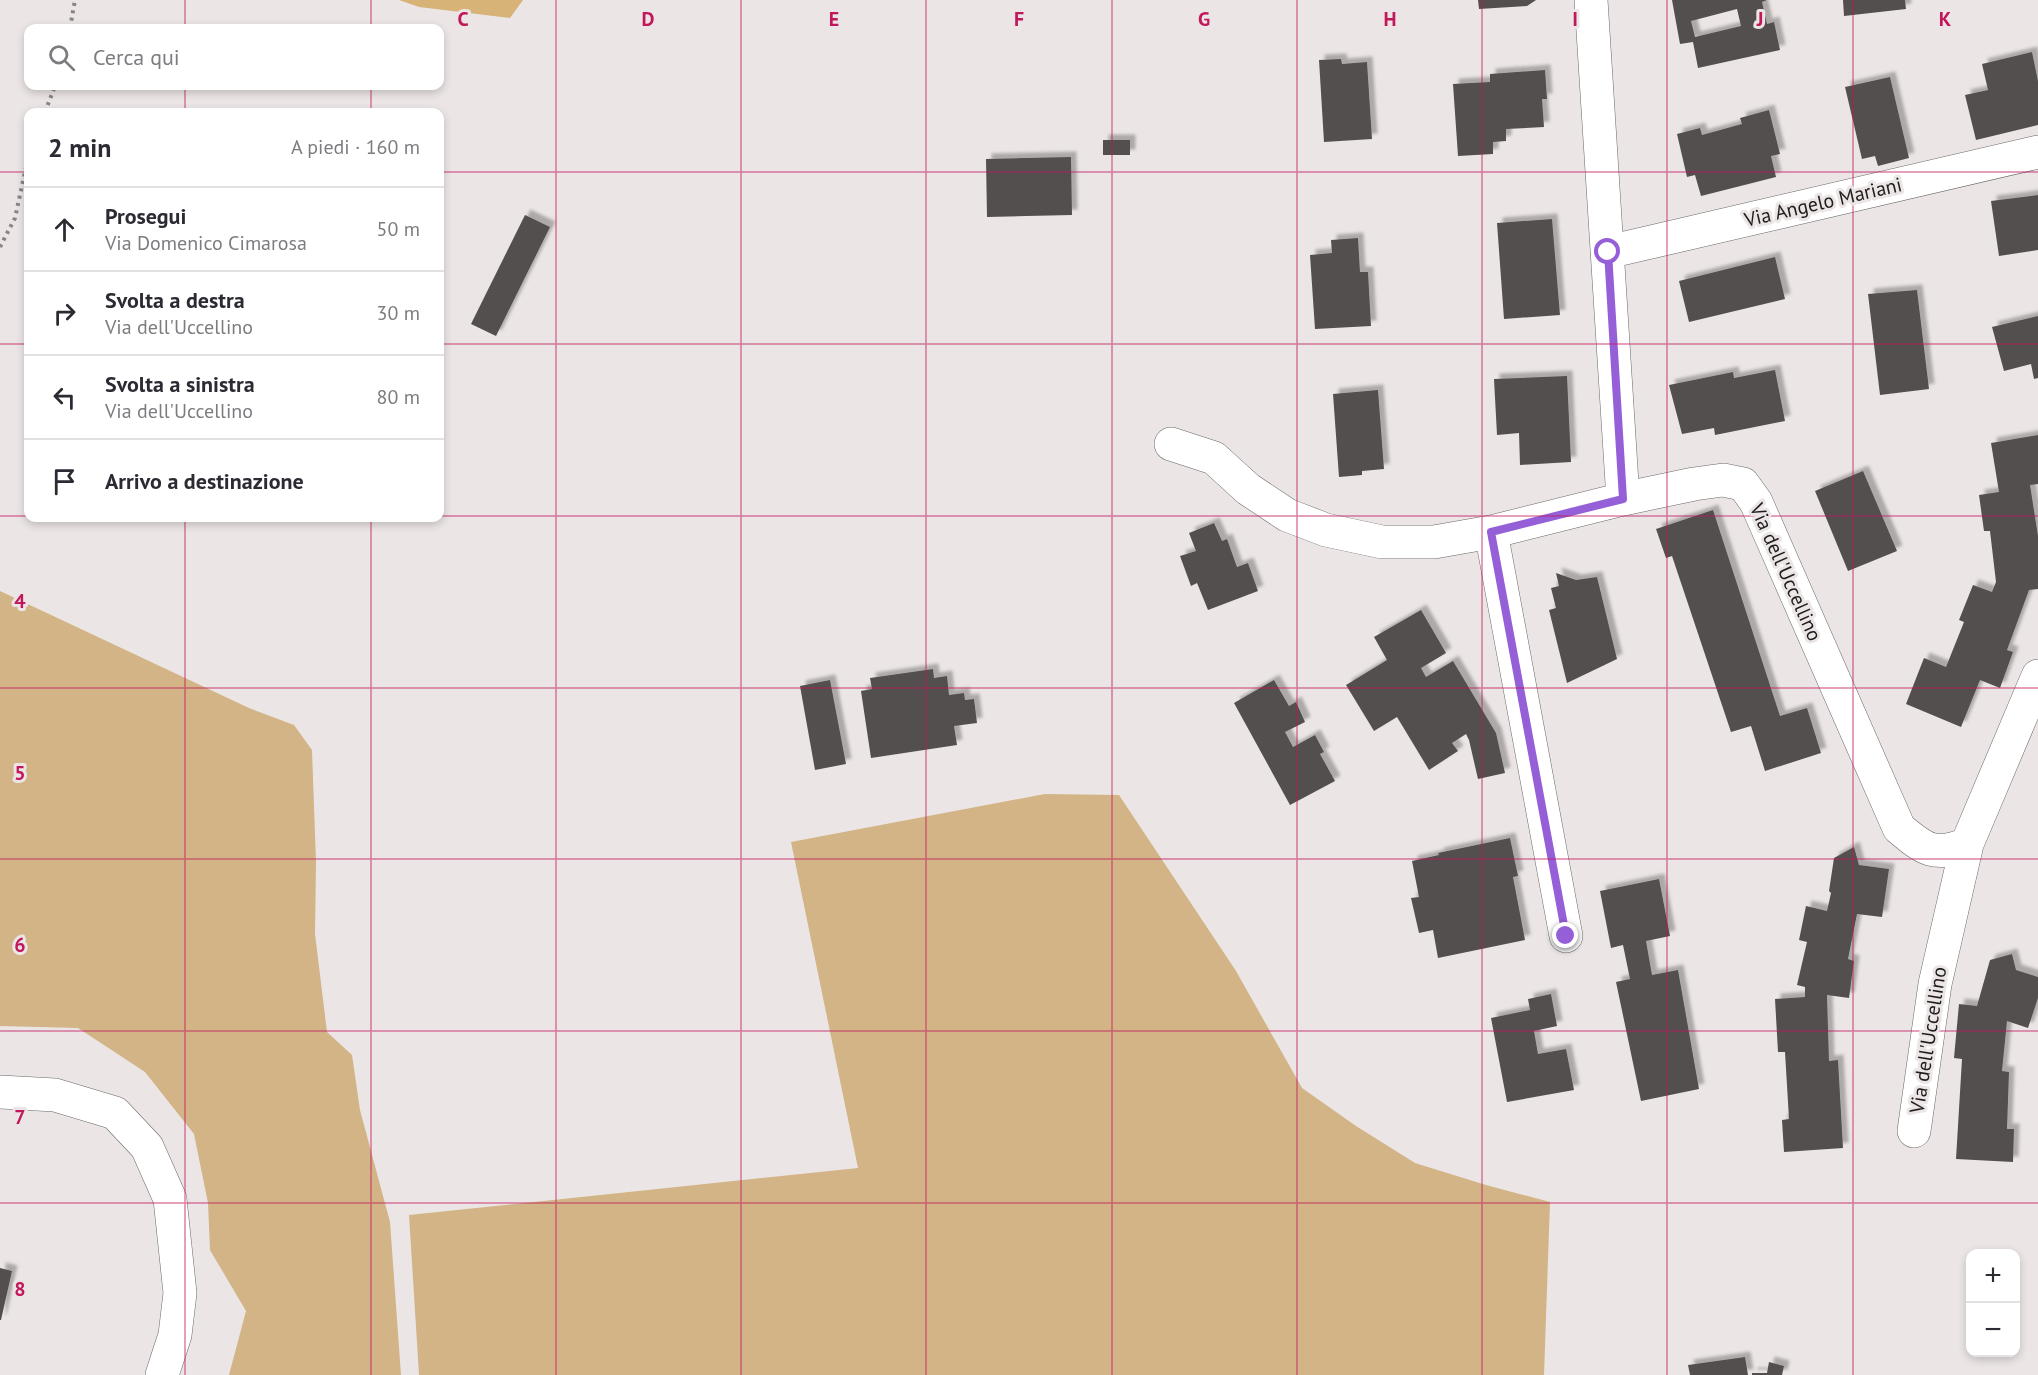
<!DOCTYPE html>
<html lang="it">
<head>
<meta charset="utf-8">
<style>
	body { margin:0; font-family:"PT Sans",sans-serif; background:#f2f2f3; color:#2b2b33 }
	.controls { position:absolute; right:18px; bottom:18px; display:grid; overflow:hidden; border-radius:12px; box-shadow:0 3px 9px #0003 }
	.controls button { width:54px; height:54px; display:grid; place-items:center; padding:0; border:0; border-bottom:2px solid #e1e1e2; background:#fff; color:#2b2b33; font:30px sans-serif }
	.stop { position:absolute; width:18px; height:18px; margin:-14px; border:4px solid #955fd8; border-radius:50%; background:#fff }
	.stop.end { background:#955fd8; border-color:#fff; box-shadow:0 2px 6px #0008 }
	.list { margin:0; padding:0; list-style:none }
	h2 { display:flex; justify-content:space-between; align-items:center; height:78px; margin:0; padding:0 24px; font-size:26px }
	h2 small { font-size:20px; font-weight:400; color:#7c7c81 }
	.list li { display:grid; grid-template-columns:39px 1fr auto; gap:18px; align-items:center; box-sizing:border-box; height:84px; padding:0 24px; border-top:2px solid #e1e1e2 }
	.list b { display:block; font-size:22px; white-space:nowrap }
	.list p { margin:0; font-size:20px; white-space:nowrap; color:#7c7c81 }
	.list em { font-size:20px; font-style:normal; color:#7c7c81 }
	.icon { flex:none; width:33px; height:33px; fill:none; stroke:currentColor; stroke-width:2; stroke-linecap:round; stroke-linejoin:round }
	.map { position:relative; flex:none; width:2038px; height:1375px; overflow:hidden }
	.search { position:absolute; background:#fff; box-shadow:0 3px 9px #0003; left:24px; top:24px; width:420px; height:66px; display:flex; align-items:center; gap:15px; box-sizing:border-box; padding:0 21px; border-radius:12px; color:#7c7c81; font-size:22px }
	.panel { position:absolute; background:#fff; box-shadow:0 3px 9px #0003; left:24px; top:108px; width:420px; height:414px; border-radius:12px }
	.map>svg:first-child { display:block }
	.green { fill:#d2b486 }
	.forest { fill:#d8b378 }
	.building { fill:#524f4f; fill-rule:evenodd; filter:url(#shadow) }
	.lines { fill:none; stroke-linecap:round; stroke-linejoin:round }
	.minor-casing { stroke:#6b6867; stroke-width:34 }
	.path { stroke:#898585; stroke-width:4; stroke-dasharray:3 4.5; stroke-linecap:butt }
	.minor { stroke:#fff; stroke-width:33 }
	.route { stroke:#955fd8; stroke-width:8 }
	.grid { fill:none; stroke:#c2185b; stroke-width:1.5; stroke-opacity:0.55 }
	.labels { text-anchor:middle; stroke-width:6; stroke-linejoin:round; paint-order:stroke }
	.street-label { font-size:20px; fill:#1e1c1c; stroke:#ebe6e5 }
	.grid-label { font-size:20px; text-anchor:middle; font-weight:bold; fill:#c2185b; stroke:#ebe6e5; stroke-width:6; stroke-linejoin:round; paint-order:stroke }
</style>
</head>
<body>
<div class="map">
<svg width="2038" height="1375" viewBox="0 0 2038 1375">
	<defs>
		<filter id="shadow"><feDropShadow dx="5.5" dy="-5.5" stdDeviation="1.5" flood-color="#0004"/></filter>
	</defs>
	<rect width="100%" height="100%" fill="#ebe6e5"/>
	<path class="green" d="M0 591 249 708 294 725 312 750 316 862 315 934 327 1032 352 1055 360 1110 390 1222 401 1375H229L246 1311 210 1250 208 1203 194 1134 145 1072 78 1028 0 1026Z
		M1045 794 1119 795 1236 971 1302 1088 1356 1126 1415 1163 1486 1185 1550 1202 1544 1375H419L409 1215 858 1168 791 842Z"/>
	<path class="forest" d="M399 0H523L510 18 419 7Z"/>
	<path class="building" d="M1478 0H1536L1527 6 1479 9Z
		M1672 0H1767L1762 2 1767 24 1774 22 1780 50 1698 68 1693 42 1680 44ZM1737 9 1741 26 1695 37 1691 21Z
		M1843 0H1905L1906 9 1844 16Z
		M2032 52 2038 81V125L1976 140 1965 95 1988 90 1982 64Z
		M1341 59 1342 64 1367 62 1372 139 1324 142 1319 60Z
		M1545 70 1547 99H1542L1544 127 1506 129V141L1493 142V154L1458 156 1453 84 1490 82V74Z
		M1890 77 1909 158 1878 166 1875 156 1862 159 1845 87Z
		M1769 110 1780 154 1771 156 1776 177 1701 196 1695 175 1687 177 1677 134 1700 128 1702 135 1742 124 1740 118Z
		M1103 140H1130V155H1103Z
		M1071 157 1072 215 987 217 986 159Z
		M2038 195V250L1999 256 1991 201Z
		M525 215 550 227 496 336 471 324Z
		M1552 219 1560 315 1504 319 1497 223Z
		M1358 238 1360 272H1368L1371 326 1315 329 1310 255 1332 253 1331 240Z
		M1775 257 1785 299 1689 322 1679 281Z
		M1917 290 1929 389 1880 395 1868 294Z
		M2038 316V378L2034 379 2031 364 2004 371 1992 327Z
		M1775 370 1785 421 1715 435 1714 428 1682 434 1669 385 1733 372 1734 378Z
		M1567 376 1571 462 1520 465 1519 433 1497 435 1494 379Z
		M1378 390 1384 469 1362 471V475L1339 477 1333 394Z
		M2038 435V484L2030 485 2038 536V589L2029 590 2007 650 2013 652 2000 688 1980 680 1961 727 1906 704 1924 658 1946 667 1964 622 1959 620 1973 585 1992 592 1996 582 1990 531H1984L1979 495 1999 492 1991 443Z
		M1863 471 1897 551 1848 571 1815 491Z
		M1713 510 1780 716 1807 708 1821 753 1765 771 1751 726 1731 732 1672 556 1666 558 1656 529Z
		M1214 523 1222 541 1227 539 1237 567 1248 563 1258 591 1208 610 1197 583 1191 586 1180 556 1196 551 1189 533Z
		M1556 573 1576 580 1597 577 1617 659 1567 683 1549 610 1556 608 1551 588 1559 586Z
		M1421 610 1446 653 1421 668 1426 677 1453 661 1496 733 1505 773 1478 779 1469 740 1466 734 1452 743 1458 751 1429 770 1397 717 1374 731 1346 685 1387 660 1374 637Z
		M933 669 934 678 947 676 949 695 964 693 965 700 974 699 977 723 954 726 957 745 871 758 861 691 872 689 870 678Z
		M830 680 846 764 815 770 800 686Z
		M1274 680 1289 706 1296 702 1305 722 1285 732 1293 747 1315 735 1324 752 1320 754 1335 781 1290 805 1234 703Z
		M1510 838 1518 876 1513 877 1525 940 1438 958 1433 930 1419 933 1411 898 1419 897 1412 861 1439 855 1438 853Z
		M1854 847 1859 865 1889 869 1882 917 1857 914 1848 959 1854 961 1849 998 1827 995 1829 1061 1838 1060 1843 1148 1784 1152 1782 1120 1789 1119 1785 1052H1778L1775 999 1805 997V987L1797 985 1807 942 1799 940 1806 906 1827 911 1831 893 1829 891 1834 858Z
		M1659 879 1670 936 1646 941 1652 975 1678 970 1699 1089 1641 1101 1616 982 1630 979 1623 945 1611 948 1600 891Z
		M2012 954 2016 970 2038 977V998L2028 1028 2007 1021 2002 1071 2009 1072 2007 1129H2014L2013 1162 1956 1159 1962 1059 1954 1058 1959 1004 1977 1006 1990 960Z
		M1551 994 1557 1026 1534 1031 1538 1054 1566 1049 1574 1090 1507 1102 1491 1018 1530 1010 1528 999Z
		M0 1268 12 1271 1 1320H0Z
		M1745 1357 1748 1375H1690L1688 1365Z
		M1769 1362 1784 1366 1782 1375H1752V1373H1767Z"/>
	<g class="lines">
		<g class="minor-casing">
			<path id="minor" d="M1591 0 1623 499
				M1608 252 2038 152
				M1171 444 1214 458 1248 489 1287 515 1326 530 1382 542H1434L1491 532 1623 499 1694 484 1723 480 1743 484 1756 502 1899 828C1925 850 1934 857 1967 844L2038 676
				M1491 532 1566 936
				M0 1092 55 1095 115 1113 147 1147 170 1199 180 1293 175 1335 162 1375
				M1914 1131 1935 984 1967 844"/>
		</g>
		<path class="path" d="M70 28 75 0
			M45 112 55 86
			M0 247 15 218 28 158"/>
		<use href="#minor" class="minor"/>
	</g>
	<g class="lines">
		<path class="route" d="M1566 936 1491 532 1623 499 1608 252"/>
	</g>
	<path class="grid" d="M185 0V28M371 0V28M556 0V1375M741 0V1375M926 0V1375M1112 0V1375M1297 0V1375M1482 0V1375M1667 0V1375M1853 0V1375M185 86V112M371 86V112M0 172H28M440 172H2038M0 344H28M440 344H2038M0 516H28M440 516H2038M185 518V1375M371 518V1375M0 688H2038M0 859H2038M0 1031H2038M0 1203H2038"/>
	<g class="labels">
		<g class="street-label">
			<text transform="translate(1823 202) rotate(-13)" y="7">Via Angelo Mariani</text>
			<text transform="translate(1786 572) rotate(66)" y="7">Via dell'Uccellino</text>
			<text transform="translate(1928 1040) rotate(-81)" y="7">Via dell'Uccellino</text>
		</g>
	</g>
	<g class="grid-label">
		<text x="463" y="26">C</text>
		<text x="648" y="26">D</text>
		<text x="834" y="26">E</text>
		<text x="1019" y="26">F</text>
		<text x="1204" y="26">G</text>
		<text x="1390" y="26">H</text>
		<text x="1575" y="26">I</text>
		<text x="1760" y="26">J</text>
		<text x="1945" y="26">K</text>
		<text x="20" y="608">4</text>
		<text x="20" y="780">5</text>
		<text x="20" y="952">6</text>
		<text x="20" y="1124">7</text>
		<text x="20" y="1296">8</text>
	</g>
</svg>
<div class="controls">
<button>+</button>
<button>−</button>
</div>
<div class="stop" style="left:1608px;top:252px"></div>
<div class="stop end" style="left:1566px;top:936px"></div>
<div class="search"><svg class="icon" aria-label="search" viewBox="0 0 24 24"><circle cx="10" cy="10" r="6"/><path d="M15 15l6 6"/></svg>Cerca qui</div>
<section class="panel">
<h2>2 min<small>A piedi · 160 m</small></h2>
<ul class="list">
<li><svg class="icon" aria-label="ahead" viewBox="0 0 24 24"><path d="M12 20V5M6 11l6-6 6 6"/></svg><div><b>Prosegui</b><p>Via Domenico Cimarosa</p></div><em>50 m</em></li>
<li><svg class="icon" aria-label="right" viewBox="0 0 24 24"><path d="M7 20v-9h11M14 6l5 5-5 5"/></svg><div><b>Svolta a destra</b><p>Via dell'Uccellino</p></div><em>30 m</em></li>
<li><svg class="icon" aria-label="left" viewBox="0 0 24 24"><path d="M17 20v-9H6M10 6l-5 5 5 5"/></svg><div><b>Svolta a sinistra</b><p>Via dell'Uccellino</p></div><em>80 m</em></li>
<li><svg class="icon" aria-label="arrive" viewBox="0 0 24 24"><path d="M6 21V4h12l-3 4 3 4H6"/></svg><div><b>Arrivo a destinazione</b></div></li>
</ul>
</section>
</div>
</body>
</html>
